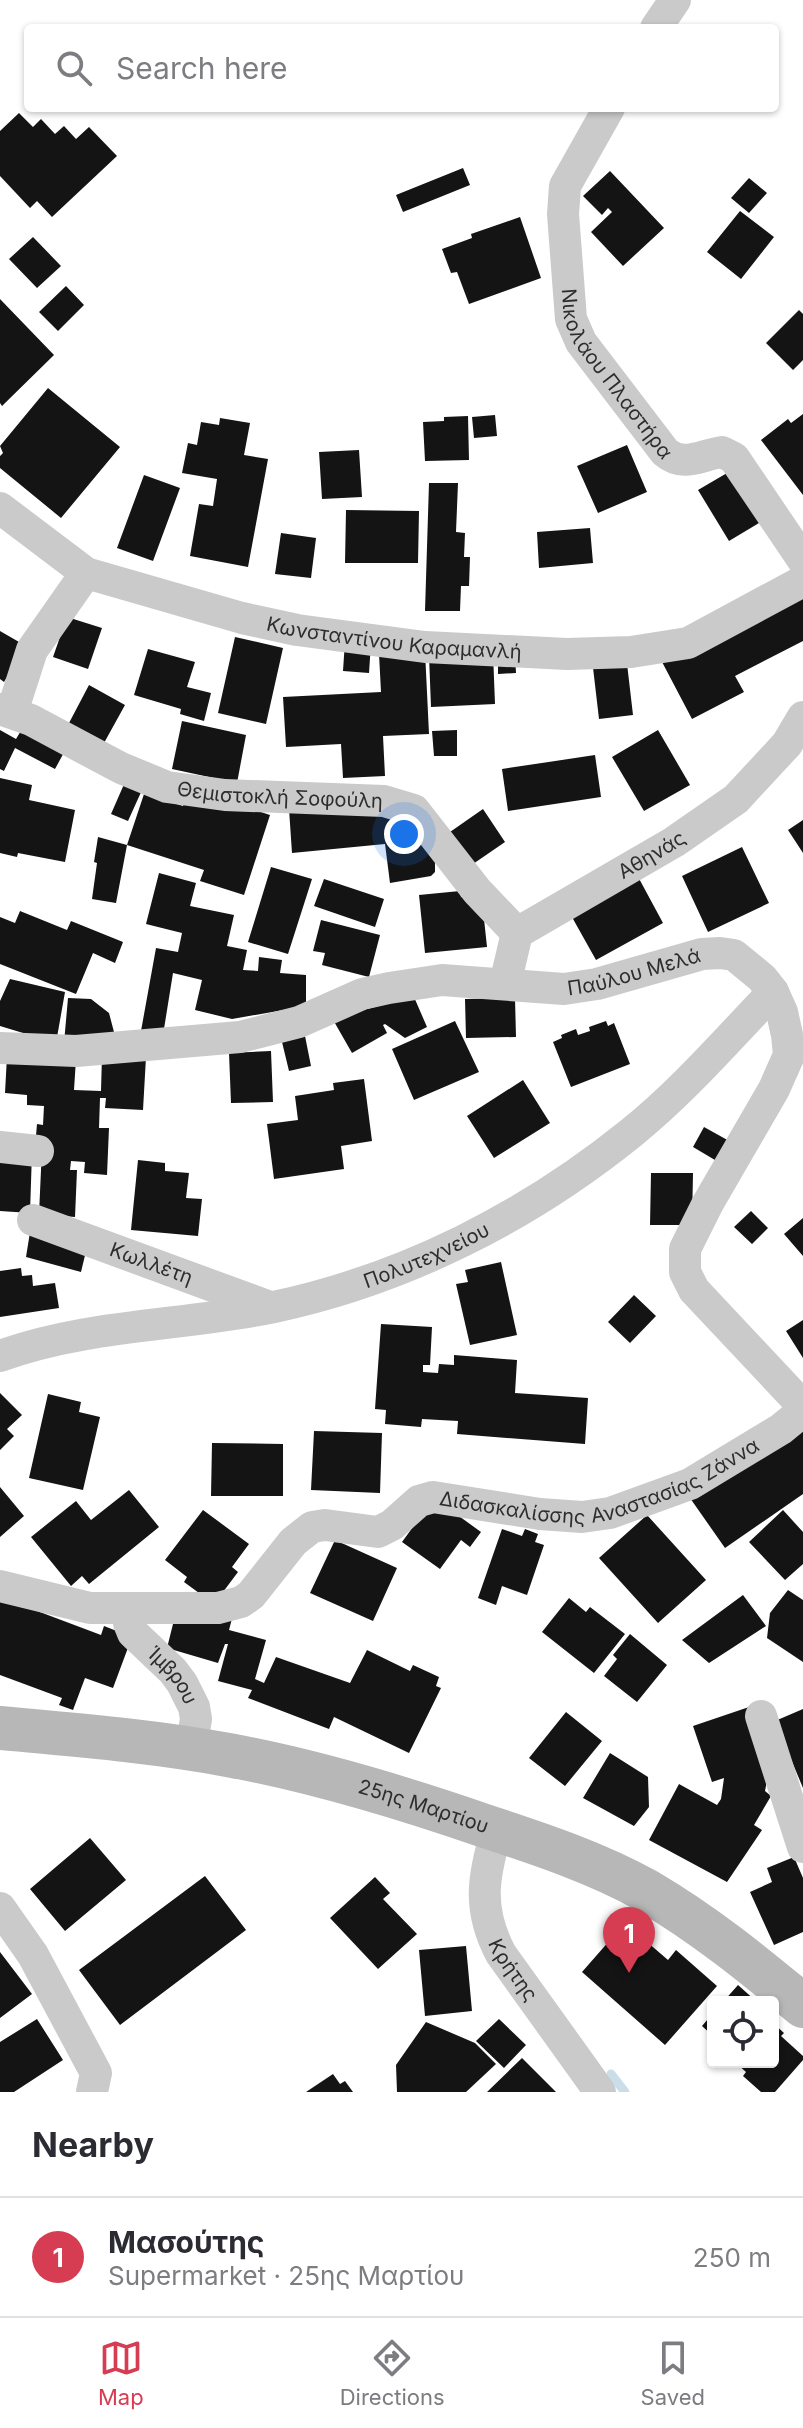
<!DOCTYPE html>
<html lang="en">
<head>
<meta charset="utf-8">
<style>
	body { margin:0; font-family:Inter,sans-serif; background:#f7f7f7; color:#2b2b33 }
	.controls { position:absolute; right:24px; bottom:24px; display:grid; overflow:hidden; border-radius:8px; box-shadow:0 2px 6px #0004 }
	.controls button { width:72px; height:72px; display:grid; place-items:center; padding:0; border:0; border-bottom:2px solid #e1e1e2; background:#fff; color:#2b2b33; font:40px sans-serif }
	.you { position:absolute; left:404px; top:834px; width:28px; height:28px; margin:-20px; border:6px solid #fff; border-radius:50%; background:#1a73e8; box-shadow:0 0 0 12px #1a73e833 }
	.badge { display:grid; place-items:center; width:52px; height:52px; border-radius:50%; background:#d63d53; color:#fff; font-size:26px; font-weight:700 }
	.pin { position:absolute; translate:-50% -66px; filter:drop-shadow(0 2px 4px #0008) }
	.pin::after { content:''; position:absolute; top:42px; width:28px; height:24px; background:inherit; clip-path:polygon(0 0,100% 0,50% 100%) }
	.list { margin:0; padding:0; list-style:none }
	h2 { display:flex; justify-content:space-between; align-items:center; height:104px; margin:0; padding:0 32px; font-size:34px }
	h2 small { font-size:26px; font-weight:400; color:#7c7c81 }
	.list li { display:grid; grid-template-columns:52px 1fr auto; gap:24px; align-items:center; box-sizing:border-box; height:120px; padding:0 32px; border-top:2px solid #e1e1e2 }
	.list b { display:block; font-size:30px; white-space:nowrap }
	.list p { margin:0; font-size:26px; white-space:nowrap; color:#7c7c81 }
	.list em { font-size:26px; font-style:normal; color:#7c7c81 }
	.icon { flex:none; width:44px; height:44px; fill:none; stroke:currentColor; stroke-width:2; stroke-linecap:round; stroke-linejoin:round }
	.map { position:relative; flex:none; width:803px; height:2092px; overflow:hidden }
	.search { position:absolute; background:#fff; box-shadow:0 2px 6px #0004; left:24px; right:24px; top:24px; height:88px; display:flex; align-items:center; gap:20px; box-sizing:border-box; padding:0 28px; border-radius:8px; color:#7c7c81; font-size:30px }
	.sheet { height:224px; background:#fff }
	nav { display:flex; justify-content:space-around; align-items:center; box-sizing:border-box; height:112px; border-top:2px solid #e1e1e2; background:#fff; font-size:22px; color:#7c7c81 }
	nav a { display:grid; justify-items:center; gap:4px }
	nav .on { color:#d63d53 }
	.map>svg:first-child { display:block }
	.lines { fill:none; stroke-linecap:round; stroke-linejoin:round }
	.stream { stroke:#c9dee8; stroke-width:9 }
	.building { fill:#141414 }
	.street { stroke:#cacaca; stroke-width:32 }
	.secondary { stroke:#b7b7b7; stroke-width:44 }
	.labels { text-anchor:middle; stroke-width:8; stroke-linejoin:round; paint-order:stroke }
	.street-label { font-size:20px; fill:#2d2d2d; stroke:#fff }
</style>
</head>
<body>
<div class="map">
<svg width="803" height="2092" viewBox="0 0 803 2092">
	<rect width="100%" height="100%" fill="#fff"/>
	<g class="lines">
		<path class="stream" d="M611 2074 625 2092"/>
	</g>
	<path class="building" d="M19 113 33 127 41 119 55 134 64 126 76 139 89 127 117 156 52 217 37 201 30 208 0 176V131Z
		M463 168 470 185 403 212 396 195Z
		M610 171 664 228 623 266 591 232 612 212 608 208 602 215 583 196Z
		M749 178 767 193 749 213 731 198Z
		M740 211 774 237 741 279 707 252Z
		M520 217 541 278 469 304 457 272 451 273 442 249 472 238 471 234Z
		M33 237 61 266 37 288 9 259Z
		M66 286 84 305 58 331 39 312Z
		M0 299 54 355 2 406 0 403Z
		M799 310 803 314V360L793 370 766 343Z
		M48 388 120 447 61 518 0 468V456L3 453 0 446Z
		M803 414V495L761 440 788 419 791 423Z
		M495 415 497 436 474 438 472 417Z
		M468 416 469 460 425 461 423 422 444 421V417Z
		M220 418 250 423 244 455 268 459 248 567 190 556 199 504 213 506 217 479 182 473 188 443 197 445 201 422 219 425Z
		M627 445 647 492 598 513 577 466Z
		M359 450 362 497 322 499 319 452Z
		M739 466 769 517 729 541 698 490Z
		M144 475 180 488 153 561 117 548Z
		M429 483H458L456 532 465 533 464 557H470L469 586H461L460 611H425Z
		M346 510 419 511 418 563H345Z
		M590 528 593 563 539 568 537 532Z
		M281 533 316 538 311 578 275 574Z
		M803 588V641L735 676 744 692 692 719 661 660Z
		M67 617 102 628 88 669 53 657Z
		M0 631 26 646 4 682 0 679Z
		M235 637 283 648 266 724 218 713Z
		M345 641 371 643 369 673 343 671Z
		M148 649 195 662 187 687 211 693 204 721 180 714 181 709 134 695Z
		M425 651 429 734 383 736 385 776 343 778 341 744 286 747 283 697 381 692 379 654Z
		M493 653 495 704 431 707 429 656Z
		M515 653 516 673 498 674V654Z
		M626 655 633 715 599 719 592 659Z
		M89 685 125 705 104 743 69 723Z
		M182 721 246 735 237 783 172 769Z
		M25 724 67 747 55 769 15 748 4 771 0 769V730L16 739Z
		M457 730V756H434L432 731Z
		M658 730 690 785 644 811 612 757Z
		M595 755 601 797 508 811 502 769Z
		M0 778 32 785 29 800 75 810 65 862 18 853 17 857 0 853Z
		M125 782 142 790 128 821 111 814Z
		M144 794 183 806 186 796 227 801 270 815 244 895 200 881 204 870 127 845Z
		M289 809 406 812 435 862V872L431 876 390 883 385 844 292 853Z
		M483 809 505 842 473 864 450 832Z
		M803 820V853L788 830Z
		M98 837 127 845 116 903 92 899 97 863 94 862Z
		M742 847 769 903 708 932 682 876Z
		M271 867 312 879 288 954 248 942Z
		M159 873 196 883 190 906 234 915 227 946 247 950 243 970 258 971 259 957 282 960 280 973 306 975V1006L232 1019 195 1010 202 980 173 973 163 1035 141 1031 156 948 178 952 182 933 146 924Z
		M636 873 663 923 596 960 568 910Z
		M324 879 384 899 375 927 314 906Z
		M460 891 461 897 482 900 487 947 425 953 419 895Z
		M20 911 67 930 71 921 123 942 115 963 93 953 76 994 0 964V917L15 923Z
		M321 920 380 935 369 977 322 965 325 953 313 951Z
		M10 979 65 992 56 1043 0 1026V1001Z
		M414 997 427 1027 405 1038 385 1024 383 1025 387 1033 352 1053 332 1018Z
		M68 998 91 999 109 1013 114 1032 64 1043Z
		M515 998 516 1037 466 1038 465 999Z
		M455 1021 479 1072 414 1100 392 1049Z
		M606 1021 608 1026 614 1023 630 1064 571 1087 553 1042 562 1038 561 1035 576 1029 578 1035 590 1031 589 1027Z
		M305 1036 311 1066 289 1071 282 1042Z
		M271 1051 273 1102 231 1103 229 1053Z
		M102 1055 146 1057 143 1110 105 1108 106 1098H100L99 1128H109L107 1175 84 1173 85 1162 71 1161 70 1170H77L75 1217 39 1214 42 1148H35L37 1124 43 1125 44 1106 27 1105V1095L5 1093 7 1056 76 1059 74 1090 101 1091Z
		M364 1079 372 1141 341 1146 344 1169 274 1179 267 1124 298 1120 295 1096 334 1090 333 1083Z
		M523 1080 550 1123 494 1158 467 1116Z
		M704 1127 731 1142 720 1163 693 1147Z
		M0 1151 32 1152 30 1213 0 1211Z
		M138 1160 165 1163V1171L189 1173 186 1198 202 1199 198 1236 131 1230Z
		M651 1173H693L692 1225H650Z
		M751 1211 768 1228 752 1244 734 1227Z
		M803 1218V1256L784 1234Z
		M31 1226 87 1247 81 1272 26 1257Z
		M501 1262 517 1335 470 1345 456 1284 468 1282 465 1270Z
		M21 1268 22 1276 32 1275 33 1286 55 1283 59 1308 0 1317V1271Z
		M634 1295 656 1316 630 1343 608 1322Z
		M803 1320V1358L786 1331Z
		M381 1324 432 1327 430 1365H423V1372L438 1373 439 1364 454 1365V1355L517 1360 515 1393 588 1398 585 1444 457 1434 458 1421 422 1419 421 1427 385 1424 386 1410 375 1409Z
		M0 1393 22 1415 7 1429 14 1436 0 1450Z
		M48 1394 81 1402 79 1412 100 1417 83 1490 29 1478Z
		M803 1424V1494L725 1548 690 1498Z
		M314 1431 382 1433 380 1493 311 1490Z
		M212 1443 283 1444V1496H211Z
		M0 1487 24 1516 0 1537Z
		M129 1490 159 1527 89 1584 82 1576 71 1586 31 1537 76 1501 91 1520Z
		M434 1498 481 1532 470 1547 461 1540 440 1569 402 1542Z
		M203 1510 249 1544 232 1567 238 1572 214 1604 184 1582 187 1577 165 1560Z
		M783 1510 803 1532V1564L785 1580 749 1542Z
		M647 1515 706 1580 658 1623 599 1558Z
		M502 1529 522 1536 525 1529 538 1534 535 1542 544 1545 527 1595 502 1586 496 1605 478 1598Z
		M335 1540 397 1568 373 1621 310 1593Z
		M788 1590 803 1600V1662L767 1638 770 1613Z
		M743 1595 766 1626 709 1663 682 1640Z
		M0 1597 101 1635 104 1626 132 1637 113 1688 85 1678 73 1710 59 1705 62 1698 0 1675Z
		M569 1598 586 1612 590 1607 625 1634 594 1673 542 1632Z
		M233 1615 229 1630 266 1640 255 1679 264 1683 276 1657 350 1683 367 1650 410 1671 413 1665 439 1677 436 1686 441 1688 409 1753 334 1717 329 1729 248 1698 252 1690 218 1681 228 1644H225L218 1663 167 1648 175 1616Z
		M630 1634 667 1665 637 1702 604 1676 617 1659 613 1655Z
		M749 1707 769 1770 765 1791 771 1796 754 1825 762 1830 727 1882 649 1840 679 1784 717 1805 721 1799 724 1778 712 1782 693 1726Z
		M803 1709V1788L775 1721Z
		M566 1712 602 1741 565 1786 529 1758Z
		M610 1753 648 1777 649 1807 634 1826 583 1798Z
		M90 1838 126 1880 65 1931 30 1889Z
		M794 1857 803 1878V1932L774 1945 750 1892 772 1882 767 1868Z
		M205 1876 246 1930 120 2025 79 1970Z
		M375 1877 390 1893 383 1899 417 1934 378 1969 330 1918Z
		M625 1923 668 1960 676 1950 717 1986 665 2045 582 1972Z
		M466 1946 472 2011 425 2016 419 1950Z
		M0 1952 32 1994 0 2018Z
		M738 1985 757 2002H723Z
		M713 2013V2036L702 2026Z
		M37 2019 63 2060 14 2092H0V2042Z
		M499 2019 526 2045 504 2068 476 2041Z
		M426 2022 475 2043 496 2064 466 2092H397L396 2065Z
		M773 2023 784 2033 781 2036 803 2056V2060L775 2092H761L743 2076 746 2072 735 2062H773Z
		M522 2058 556 2092H487Z
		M333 2074 340 2084 345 2081 353 2092H306Z"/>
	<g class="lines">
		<g class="street">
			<path d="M656 28 675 0"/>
			<path id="s1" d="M609 108 565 186 563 214 571 319 581 342 665 452C684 468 700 455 722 452L734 458 803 560"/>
			<path id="s2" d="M0 508 86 573 242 618 297 630 425 647 567 654 631 652 688 643 803 581"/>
			<path id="s3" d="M0 709 31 720 121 768 167 787 225 795 384 801 414 810 477 891 517 933"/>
			<path d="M12 712 32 650 86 573"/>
			<path id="s4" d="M505 984 517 933 674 842 736 799 787 744 803 717"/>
			<path id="s5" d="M0 1048 76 1051 240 1037 299 1022 362 994 389 988 442 980 564 989 597 984 702 954 720 953 734 955 762 978 773 992 782 1012 787 1035 789 1055 774 1089 708 1203 685 1249V1272L694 1290 803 1406"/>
			<path d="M0 1147 38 1151"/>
			<path id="s6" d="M33 1220 270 1307"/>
			<path id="s7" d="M0 1356C88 1324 183 1326 274 1307 405 1279 527 1217 631 1133 682 1092 727 1040 773 992"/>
			<path id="s8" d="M0 1586 90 1608H218L241 1602 251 1595 293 1542 312 1527 325 1525 378 1532 392 1525 419 1501 433 1497 540 1514 582 1517 610 1513 690 1484 781 1429 803 1411"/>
			<path id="s9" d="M129 1610V1623L133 1633 173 1671 182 1683 194 1707 196 1719 191 1749"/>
			<path d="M761 1716 803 1847"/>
			<path id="s10" d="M497 1830C483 1876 477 1909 501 1954L600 2092"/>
			<path d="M0 1908 33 1955 96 2073 92 2092"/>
		</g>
		<path class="secondary" id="s11" d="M0 1728C76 1735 153 1741 228 1755 316 1771 401 1797 485 1826 540 1844 597 1863 647 1891 703 1924 753 1964 803 2006"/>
	</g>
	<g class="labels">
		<g class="street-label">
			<text dy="7" stroke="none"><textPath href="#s1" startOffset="292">Νικολάου Πλαστήρα</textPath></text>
			<text dy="7" stroke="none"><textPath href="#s2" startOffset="424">Κωνσταντίνου Καραμανλή</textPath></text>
			<text dy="7" stroke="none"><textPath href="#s3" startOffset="298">Θεμιστοκλή Σοφούλη</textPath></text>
			<text dy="7" stroke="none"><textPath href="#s4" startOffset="208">Αθηνάς</textPath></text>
			<text dy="7" stroke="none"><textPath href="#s5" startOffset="646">Παύλου Μελά</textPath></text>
			<text dy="7" stroke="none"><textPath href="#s7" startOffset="440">Πολυτεχνείου</textPath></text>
			<text dy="7" stroke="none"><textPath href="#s6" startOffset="126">Κωλλέτη</textPath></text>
			<text dy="7" stroke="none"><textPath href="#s8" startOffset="656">Διδασκαλίσσης Αναστασίας Ζάννα</textPath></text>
			<text dy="7" stroke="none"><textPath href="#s9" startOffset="82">Ίμβρου</textPath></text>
			<text dy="7" stroke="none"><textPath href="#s11" startOffset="432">25ης Μαρτίου</textPath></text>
			<text dy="7" stroke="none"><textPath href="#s10" startOffset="148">Κρήτης</textPath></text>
		</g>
	</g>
</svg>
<div class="controls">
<button><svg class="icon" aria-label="locate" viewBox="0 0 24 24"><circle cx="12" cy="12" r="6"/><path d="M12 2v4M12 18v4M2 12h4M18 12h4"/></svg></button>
</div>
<div class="you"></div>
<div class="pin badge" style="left:629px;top:1973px">1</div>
<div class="search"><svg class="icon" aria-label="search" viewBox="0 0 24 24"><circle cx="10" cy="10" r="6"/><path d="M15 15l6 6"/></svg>Search here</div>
</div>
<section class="sheet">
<h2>Nearby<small></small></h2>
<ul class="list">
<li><span class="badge">1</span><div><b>Μασούτης</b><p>Supermarket · 25ης Μαρτίου</p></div><em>250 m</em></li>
</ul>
</section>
<nav>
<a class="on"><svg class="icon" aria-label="map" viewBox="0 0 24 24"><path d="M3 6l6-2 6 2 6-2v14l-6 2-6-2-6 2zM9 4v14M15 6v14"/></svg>Map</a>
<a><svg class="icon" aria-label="directions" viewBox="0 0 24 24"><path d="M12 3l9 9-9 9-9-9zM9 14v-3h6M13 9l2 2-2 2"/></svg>Directions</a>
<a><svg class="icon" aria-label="saved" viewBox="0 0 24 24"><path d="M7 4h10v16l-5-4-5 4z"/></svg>Saved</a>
</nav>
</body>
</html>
